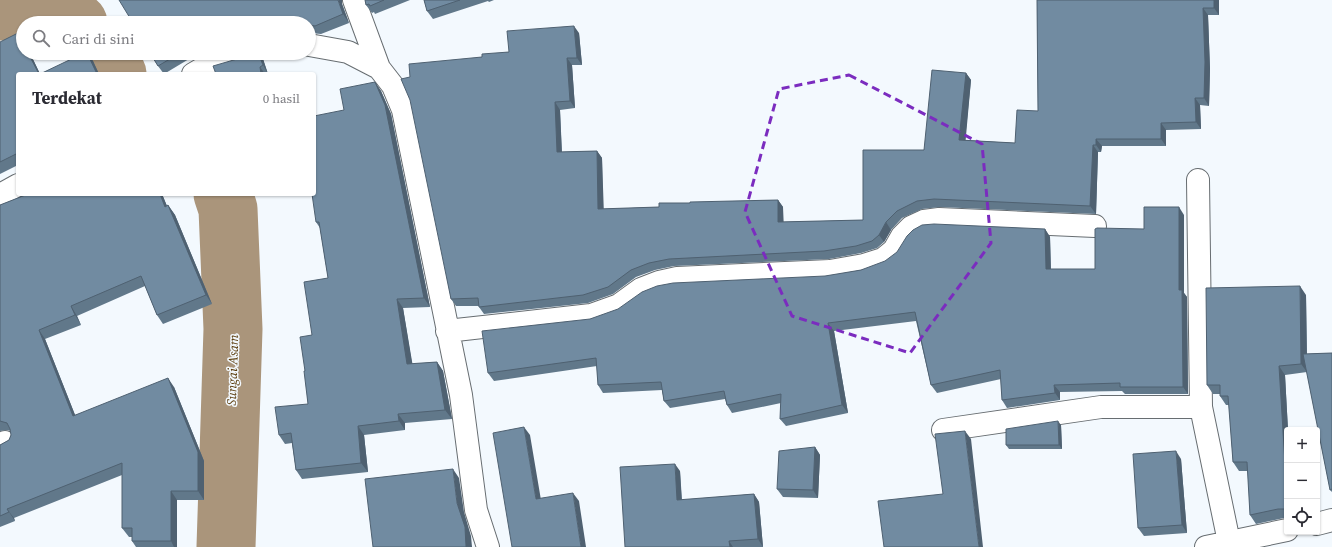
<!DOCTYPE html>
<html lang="id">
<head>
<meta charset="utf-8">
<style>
	body { margin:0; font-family:"Source Serif 4",serif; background:#f2f2f3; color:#2b2b33 }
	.controls { position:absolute; right:12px; bottom:12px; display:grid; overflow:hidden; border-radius:4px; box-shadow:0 1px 3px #0004 }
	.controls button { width:36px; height:36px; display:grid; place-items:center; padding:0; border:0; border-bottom:1px solid #e1e1e2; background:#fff; color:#2b2b33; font:20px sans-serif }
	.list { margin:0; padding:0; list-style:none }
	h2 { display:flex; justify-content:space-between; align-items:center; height:52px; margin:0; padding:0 16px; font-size:17px }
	h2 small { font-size:13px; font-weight:400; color:#7c7c81 }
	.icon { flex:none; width:22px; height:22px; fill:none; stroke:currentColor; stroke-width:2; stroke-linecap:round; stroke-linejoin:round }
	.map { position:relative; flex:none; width:1332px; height:547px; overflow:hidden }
	.search { position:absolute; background:#fff; box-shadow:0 1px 3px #0004; left:16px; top:16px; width:300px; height:44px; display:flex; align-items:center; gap:10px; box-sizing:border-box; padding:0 14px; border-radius:22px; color:#7c7c81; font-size:15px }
	.panel { position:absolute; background:#fff; box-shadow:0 1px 3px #0004; left:16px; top:72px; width:300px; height:124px; border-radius:4px }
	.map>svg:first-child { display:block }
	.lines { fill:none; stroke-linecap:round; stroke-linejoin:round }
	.river { stroke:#aa957b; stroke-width:59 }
	.street-casing { stroke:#676d71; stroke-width:24 }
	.street { stroke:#fff; stroke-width:22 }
	.wall { fill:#61788a }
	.shaded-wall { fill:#4f6171 }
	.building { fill:#718ba1; stroke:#4f6171 }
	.marked { fill:none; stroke:#7b2cbf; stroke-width:3; stroke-dasharray:8 5; stroke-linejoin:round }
	.labels { text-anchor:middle; stroke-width:3; stroke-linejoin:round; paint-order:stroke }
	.water-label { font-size:13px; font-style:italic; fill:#5a3b0b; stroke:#f3f9fe }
</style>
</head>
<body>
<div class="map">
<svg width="1332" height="547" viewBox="0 0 1332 547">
	<rect width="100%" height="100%" fill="#f3f9fe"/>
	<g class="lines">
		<path class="river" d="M0 11C23 11 60 9 78 23
			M106 53 117 74
			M223 194 228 209 233 329 226 547"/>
		<g class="street-casing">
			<path id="street" d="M354 0 379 68 393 86 403 110 461 395 476 510 488 547
				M309 45 348 52 379 68
				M193 74 210 64 246 53
				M1198 180 1201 407 1229 542
				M0 195 18 185
				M447 331 591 315 619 305 641 289 659 282 677 278 830 271 864 265 883 259 894 250 902 236 911 227 924 221 939 219 1095 226
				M943 430 1101 407H1201
				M0 444 5 442
				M1317 524 1332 520
				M1206 547 1287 530"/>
		</g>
		<use href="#street" class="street"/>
	</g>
	<path class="wall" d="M365 0H410L375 14 374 12 372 13 366 5Z
		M424 0H494L489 2 488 1 433 19 427 11Z
		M1037 0H1219V15H1208L1210 69 1209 106 1200 105 1201 129 1166 130V146H1102L1101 152H1098L1096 214 940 207 922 209 902 218 891 230 884 242 877 248 861 253 829 259 674 266 655 270 636 277 613 294 588 303 484 314 479 307V306H456L451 299 410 77 482 57 509 52 579 33 582 65H572L575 108 560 110 562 152 597 151 602 158 603 209 659 207 690 203 778 200 783 207V222L863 220 924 150 966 73 971 80 965 140 1015 143 1038 111Z
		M342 4 349 23 321 34 311 33H309V23Z
		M0 42 23 53H30L40 74 87 53 93 61 99 74H18V165L0 174Z
		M150 53H199L164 74 158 66Z
		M250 53H277L263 59 268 74H216Z
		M375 82 381 91 391 114 430 307 403 308 412 364 437 362 443 371 452 419 405 423V430L364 435 368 472 302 479 296 470 292 443 285 444 279 435 308 404 305 371 312 335 328 278 320 228 316 222 344 110Z
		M28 194H162L167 206 168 205 175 215 212 304 163 324 157 315 145 286 77 316 81 325 45 339 75 415 174 387 204 461V500H177V547H136L132 541V537H129L122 528V475L14 518 15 521 0 527V445L9 440 11 435V431L7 430 0 431V205Z
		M1184 215V293L1187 297 1188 394H1125L1122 391 1060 392V400L1007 408 1002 400 1001 379 937 393 931 385 916 321 834 331 848 413 786 426 780 419 781 403 732 413 727 405 725 399 670 408 664 401 662 390 603 393 598 385 597 366 494 381 488 373 590 319 861 270 1045 229 1050 237 1051 269H1095L1144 229Z
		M1306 295 1307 354 1332 353V492L1330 490 1307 372 1285 375 1288 430H1287V518H1284L1256 524 1250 515 1248 471H1239L1233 462 1229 405H1226L1220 396V394H1213L1207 385Z
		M1061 425 1062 449H1009L1006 445Z
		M815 447 820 455 818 498 783 497 777 489Z
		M1181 459 1187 533 1144 536 1138 528Z
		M680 471 682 500 754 494 759 502 763 547H625Z"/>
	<path class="shaded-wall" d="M338 0H342V4L349 23 343 14Z
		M1214 0H1219V15L1214 8Z
		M1203 8 1208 15 1210 69 1209 106 1204 98Z
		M574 26 579 33 582 65 577 58Z
		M28 53H30L40 74H39Z
		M87 53 93 61 99 74H97Z
		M258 53H259L263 59 268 74 263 65Z
		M567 58 572 65 575 108 570 101Z
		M260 67 265 74H261Z
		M966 73 971 80 965 147 959 140Z
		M375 82 381 91 391 114 430 307 424 298Z
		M1195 98 1200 105 1201 129 1196 122Z
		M555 102 560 110 562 159 557 152Z
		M1161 123 1166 130V146L1161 139Z
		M1096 139 1102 146 1101 152 1096 145Z
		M1093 145 1098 152 1096 214 1090 206Z
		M597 151 602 158 604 216 598 209Z
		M160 194H162L171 216 165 207Z
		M778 200 783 207 784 230 778 222Z
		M168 205 175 215 212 304 206 295Z
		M1179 207 1184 215V293L1187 297 1188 394 1183 387 1179 290Z
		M886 222 891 230 884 242 879 235Z
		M1045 229 1050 237 1051 277 1046 269Z
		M1300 286 1306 295 1307 372 1301 364Z
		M397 299 403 308 414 373 407 364Z
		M71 306 77 316 81 325 75 315Z
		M828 323 834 331 848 413 842 405Z
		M39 330 45 339 79 425 73 416Z
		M437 362 443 371 452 419 445 410Z
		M1279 366 1285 375 1288 430H1287V496Z
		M168 378 174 387 204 461V500L198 491Z
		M1054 385 1060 392V400L1055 393Z
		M398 414 405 423V430L399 421Z
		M1058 421 1061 425 1062 449 1059 445Z
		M358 426 364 435 368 472 361 463Z
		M524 427 530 435 542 506 536 499Z
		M965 431 971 439 983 547H979Z
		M815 447 820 455 818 498 813 490Z
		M1176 451 1181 459 1187 533 1182 525Z
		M675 464 680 471 682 507 677 500Z
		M453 469 459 478 464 512 471 536 472 547H466L457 503Z
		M171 491 177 500V547H174L171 541Z
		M573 493 579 501 586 547H581Z
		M754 494 759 502 763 547 758 539Z
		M7 509 14 518 15 521Z
		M729 541 733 547H730Z"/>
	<path class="building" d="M119 0H338L343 14 315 26 309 25V23H133Z
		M365 0H384L370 6 369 4 366 5Z
		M424 0H460L427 11Z
		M1037 0H1214V8H1203L1205 62 1204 98H1195L1196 122 1161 123V139H1096V145H1093L1090 206 934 199 917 201 897 211 886 222 879 235 872 241 856 246 824 251 669 259 649 263 631 270 608 287 583 295 479 307 478 298 451 299 410 100 401 79 410 77 409 64 482 57V54L509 52 507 31 574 26 577 58H567L570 101 555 102 557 152 597 151 598 209 659 207V203H690V202L778 200V222L863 220V150H924L932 70 966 73 959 140 1015 143 1017 110 1038 111Z
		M18 33 23 44V53H28L39 74H18V153L0 162V42Z
		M84 53H87L97 74H40Z
		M150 53H180L158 66Z
		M250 53H258L263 65 260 67 261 74H216L213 66 244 57Z
		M375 82 385 105 424 298 397 299 407 364 437 362 445 410 398 414 399 421 358 426 361 463 296 470 291 433 279 435 275 407 308 404 304 371H305L300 337 312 335 304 282 328 278 319 222H316L312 194H314V116L344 110 340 89Z
		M28 194H160L165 207 168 205 206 295 157 315 141 276 71 306 75 315 39 330 73 416 168 378 198 452V491H171V541H132V528H122V463L7 509 9 512 0 516V445L9 440 11 435 10 429 7 423 0 421V205Z
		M1144 207H1179V290H1182L1183 387H1120V383L1054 385 1055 393 1002 400 1000 370 931 385 915 312 828 323 842 405 780 419 781 394 727 405 724 391 664 401 661 382 598 385 596 358 488 373 482 331 590 319 618 309 642 292 657 286 673 283 825 276 861 270 885 261 897 252 907 236 913 230 922 225 934 224 1045 229 1046 269H1095V229L1097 228 1144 229Z
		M1300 286 1301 364 1279 366 1287 496V511L1284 509H1278L1250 515 1247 462H1233L1228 396H1220V385H1207L1206 288Z
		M1332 353V489L1330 490 1303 354Z
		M1058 421 1059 445H1006V429Z
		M524 427 536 499 573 493 581 547H512L493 433Z
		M965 431 979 547H884L878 501 943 494 935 434Z
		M815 447 813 490 777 489 779 451Z
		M1176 451 1182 525 1138 528 1133 454Z
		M675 464 677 500 754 494 758 539 729 541 730 547H625L620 467Z
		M453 469 457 503 465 527 466 547H373L365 479Z"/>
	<path class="marked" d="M849 75 982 144 991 243 910 353 792 316 745 212 779 89Z"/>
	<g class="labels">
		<g class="water-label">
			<text transform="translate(232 370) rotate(-88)" y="5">Sungai Asam</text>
		</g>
	</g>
</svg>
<div class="controls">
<button>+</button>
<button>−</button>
<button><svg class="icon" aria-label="locate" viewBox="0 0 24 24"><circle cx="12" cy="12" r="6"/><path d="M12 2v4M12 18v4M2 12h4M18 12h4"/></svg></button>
</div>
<div class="search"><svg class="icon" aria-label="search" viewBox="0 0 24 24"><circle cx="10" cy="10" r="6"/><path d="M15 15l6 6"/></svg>Cari di sini</div>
<section class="panel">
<h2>Terdekat<small>0 hasil</small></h2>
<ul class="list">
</ul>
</section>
</div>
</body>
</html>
